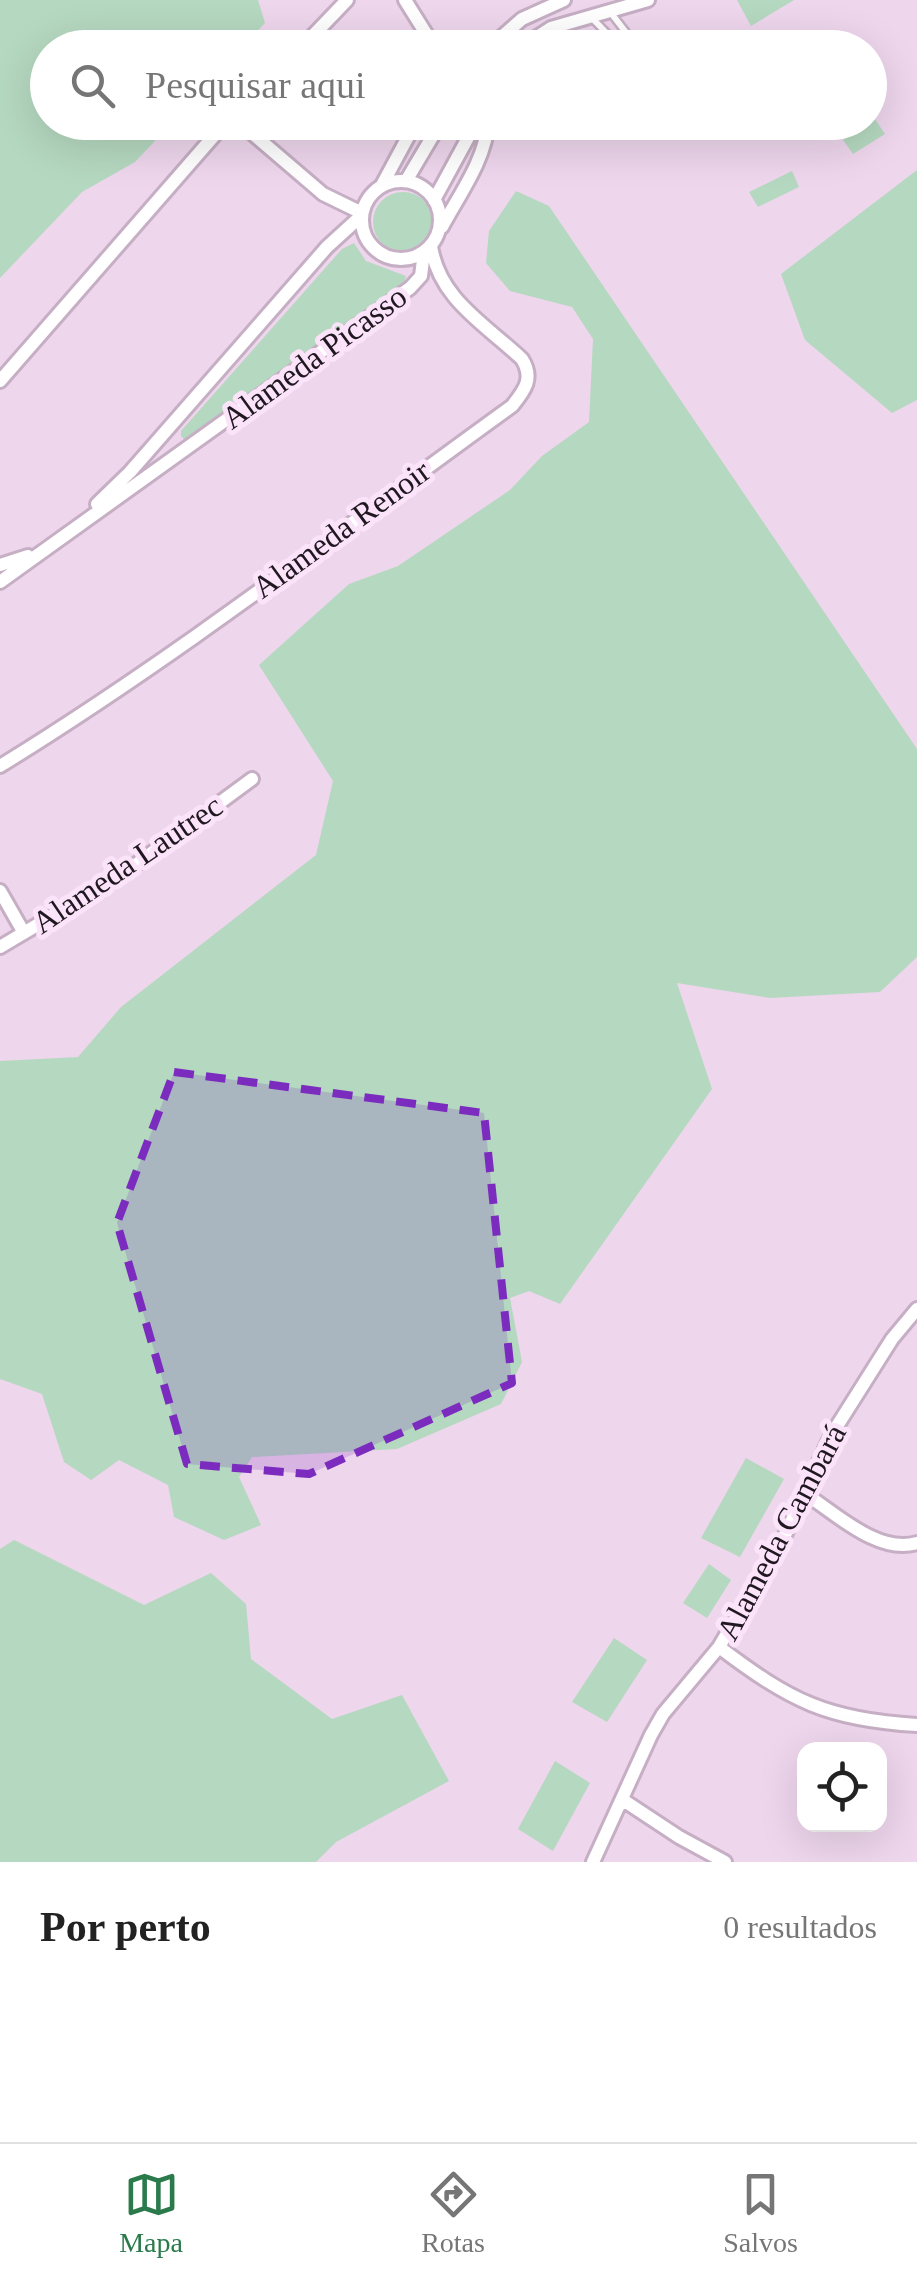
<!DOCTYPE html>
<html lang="pt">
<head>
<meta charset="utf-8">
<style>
	body { margin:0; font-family:"Times New Roman",serif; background:#f2f2f2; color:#222 }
	.controls { position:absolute; right:30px; bottom:30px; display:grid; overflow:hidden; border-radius:20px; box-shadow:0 10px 40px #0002 }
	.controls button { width:90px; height:90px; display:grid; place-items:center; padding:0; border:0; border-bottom:2px solid #e0e0e0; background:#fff; color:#222; font:50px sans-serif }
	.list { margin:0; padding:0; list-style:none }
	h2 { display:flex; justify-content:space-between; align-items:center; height:130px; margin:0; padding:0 40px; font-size:42px }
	h2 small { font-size:32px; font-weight:400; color:#767676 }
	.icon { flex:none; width:55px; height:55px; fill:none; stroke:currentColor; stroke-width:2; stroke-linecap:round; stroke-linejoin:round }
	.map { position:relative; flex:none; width:917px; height:1862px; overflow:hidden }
	.search { position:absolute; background:#fff; box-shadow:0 10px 40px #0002; left:30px; right:30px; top:30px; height:110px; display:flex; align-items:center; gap:25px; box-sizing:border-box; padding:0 35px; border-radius:55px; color:#767676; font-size:38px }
	.sheet { height:280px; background:#fff }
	nav { display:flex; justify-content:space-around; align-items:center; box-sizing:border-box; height:140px; border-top:2px solid #e0e0e0; background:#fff; font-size:28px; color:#767676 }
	nav a { display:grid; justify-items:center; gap:5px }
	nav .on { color:#2a7a4b }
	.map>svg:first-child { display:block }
	.green { fill:#b5d8c0 }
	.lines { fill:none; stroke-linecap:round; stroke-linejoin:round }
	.lane-casing { stroke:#c6afc4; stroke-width:11 }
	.street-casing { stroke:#c6afc4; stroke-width:18 }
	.lane { stroke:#fff; stroke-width:6 }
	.street { stroke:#fff; stroke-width:12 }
	.marked { fill:#7b2cbf; fill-opacity:0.2; stroke:#7b2cbf; stroke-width:8; stroke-dasharray:20 12; stroke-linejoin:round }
	.labels { text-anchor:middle; stroke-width:10; stroke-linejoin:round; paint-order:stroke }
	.street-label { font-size:32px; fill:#201820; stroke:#fbe3f9 }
</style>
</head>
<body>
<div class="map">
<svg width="917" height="1862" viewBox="0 0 917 1862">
	<rect width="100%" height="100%" fill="#eed6ec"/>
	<path class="green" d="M0 0H258L265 23 242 47 48 48V122L172 123 135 162 82 192 0 278Z
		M737 0H794L751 26Z
		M875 119 885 134 853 154 843 140Z
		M917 170V400L892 413 805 340 781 274Z
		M792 171 799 187 758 207 749 192Z
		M516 191 549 206 917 749V957L880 992 770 998 677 983 712 1089 560 1304 529 1291 510 1298 522 1362 501 1404 397 1449 252 1457 239 1477 261 1525 224 1540 174 1517 168 1485 119 1460 91 1480 64 1462 42 1394 0 1379V1061L78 1057 121 1007 316 855 333 781 259 665 349 584 398 566 510 490 542 456 589 422 593 339 572 307 510 291 486 263 489 231Z
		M373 222a30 30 0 1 1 60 0a30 30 0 1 1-60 0Z
		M354 243 366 261 406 276 404 284 186 441 181 436V431L342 249Z
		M746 1458 784 1479 740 1557 701 1538Z
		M14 1540 144 1605 211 1573 246 1604 251 1659 332 1719 402 1695 449 1781 336 1842 316 1862H0V1549Z
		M709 1564 731 1580 707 1618 683 1603Z
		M614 1638 647 1660 607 1722 572 1702Z
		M555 1761 590 1783 553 1851 518 1829Z"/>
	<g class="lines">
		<g class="lane-casing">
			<path id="lane" d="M611 13 638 48
				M591 17 621 48"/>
		</g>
		<g class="street-casing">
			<path id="street" d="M405 0 435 48
				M301 48 347 0
				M489 48 522 19 564 0
				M520 48 551 28 648 0
				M239 122 323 194 362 213
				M362 220a39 39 0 1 1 78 0a39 39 0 1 1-78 0Z
				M406 181 441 122
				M382 185 416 122
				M434 200 476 123
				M442 227C459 195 486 159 488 122
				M0 381 226 122
				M97 504 130 472 327 247 361 216
				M0 565 28 556
				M0 582 410 288 421 276 424 252
				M0 766C177 657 343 528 512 406 525 390 534 378 522 359 485 324 439 299 431 246
				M0 891 24 933
				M0 947 123 874 252 779
				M804 1493C834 1512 878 1555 917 1543
				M719 1647C790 1701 828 1720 917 1725
				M623 1800 679 1837 725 1862
				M593 1862 651 1735 663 1714 719 1647 785 1535 832 1434 892 1339 917 1309"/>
		</g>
		<use href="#lane" class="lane"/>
		<use href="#street" class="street"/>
	</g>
	<path class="marked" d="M174 1072 484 1113 512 1383 309 1474 187 1464 117 1223Z"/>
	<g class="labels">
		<g class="street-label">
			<text transform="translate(314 357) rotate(-36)" y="11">Alameda Picasso</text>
			<text transform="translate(341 529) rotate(-36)" y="11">Alameda Renoir</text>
			<text transform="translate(127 864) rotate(-34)" y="11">Alameda Lautrec</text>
			<text transform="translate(781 1532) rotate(-62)" y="11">Alameda Cambará</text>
		</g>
	</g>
</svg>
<div class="controls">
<button><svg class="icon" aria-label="locate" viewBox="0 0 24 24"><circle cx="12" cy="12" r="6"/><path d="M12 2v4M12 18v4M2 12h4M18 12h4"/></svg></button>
</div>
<div class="search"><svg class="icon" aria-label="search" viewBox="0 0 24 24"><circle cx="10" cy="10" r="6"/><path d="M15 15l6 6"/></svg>Pesquisar aqui</div>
</div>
<section class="sheet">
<h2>Por perto<small>0 resultados</small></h2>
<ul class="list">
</ul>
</section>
<nav>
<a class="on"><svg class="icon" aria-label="map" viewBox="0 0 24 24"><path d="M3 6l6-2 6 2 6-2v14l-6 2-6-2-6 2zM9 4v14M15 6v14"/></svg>Mapa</a>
<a><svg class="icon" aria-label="directions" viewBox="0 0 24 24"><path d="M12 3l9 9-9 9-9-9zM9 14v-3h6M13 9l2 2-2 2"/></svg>Rotas</a>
<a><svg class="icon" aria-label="saved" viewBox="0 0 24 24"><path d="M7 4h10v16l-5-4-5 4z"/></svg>Salvos</a>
</nav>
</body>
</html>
